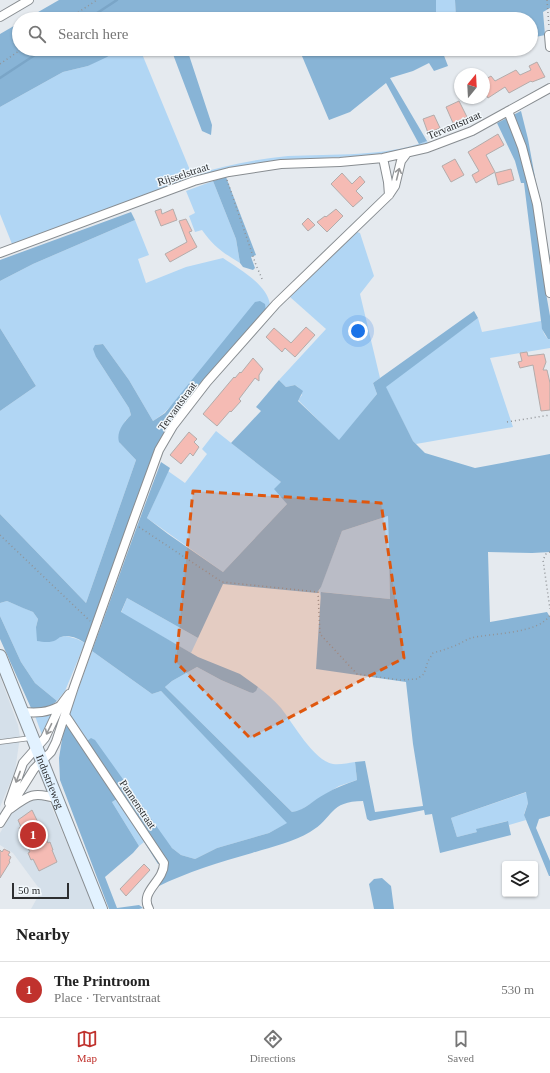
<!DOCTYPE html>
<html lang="en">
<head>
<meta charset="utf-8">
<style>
	body { margin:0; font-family:"Times New Roman",serif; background:#f2f2f2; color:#222 }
	.controls { position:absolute; right:12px; bottom:12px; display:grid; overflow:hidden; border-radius:4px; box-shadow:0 1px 3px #0004 }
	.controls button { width:36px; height:36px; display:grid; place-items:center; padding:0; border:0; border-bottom:1px solid #e0e0e0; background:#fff; color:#222; font:20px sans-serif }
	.compass { position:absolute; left:454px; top:68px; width:36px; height:36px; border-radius:50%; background:#fff; box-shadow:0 1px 3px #0004; rotate:18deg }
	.scale { position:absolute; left:12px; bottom:10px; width:57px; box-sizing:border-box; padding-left:4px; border:2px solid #2d2f31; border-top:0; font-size:11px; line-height:14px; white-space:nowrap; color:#2d2f31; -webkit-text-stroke:3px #f2f8fc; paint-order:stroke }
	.you { position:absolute; left:358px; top:331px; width:14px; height:14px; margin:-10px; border:3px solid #fff; border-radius:50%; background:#1a73e8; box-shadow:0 0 0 6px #1a73e833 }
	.badge { display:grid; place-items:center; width:26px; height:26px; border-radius:50%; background:#c0322d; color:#fff; font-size:13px; font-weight:700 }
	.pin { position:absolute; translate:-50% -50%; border:2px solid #fff; box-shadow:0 1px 4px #0006 }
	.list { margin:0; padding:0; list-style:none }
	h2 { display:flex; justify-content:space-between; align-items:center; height:52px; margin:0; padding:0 16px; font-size:17px }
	h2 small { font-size:13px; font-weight:400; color:#767676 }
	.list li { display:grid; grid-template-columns:26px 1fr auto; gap:12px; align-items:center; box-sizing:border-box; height:56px; padding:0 16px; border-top:1px solid #e0e0e0 }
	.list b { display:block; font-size:15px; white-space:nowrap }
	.list p { margin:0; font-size:13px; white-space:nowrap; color:#767676 }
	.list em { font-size:13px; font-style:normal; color:#767676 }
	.icon { flex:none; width:22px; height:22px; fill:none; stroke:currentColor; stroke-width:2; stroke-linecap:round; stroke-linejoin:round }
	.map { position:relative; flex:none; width:550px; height:909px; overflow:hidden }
	.search { position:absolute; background:#fff; box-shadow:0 1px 3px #0004; left:12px; right:12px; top:12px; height:44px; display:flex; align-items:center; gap:10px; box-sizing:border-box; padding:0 14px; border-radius:22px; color:#767676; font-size:15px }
	.sheet { height:108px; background:#fff }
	nav { display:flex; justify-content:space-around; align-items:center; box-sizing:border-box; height:56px; border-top:1px solid #e0e0e0; background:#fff; font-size:11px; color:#767676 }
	nav a { display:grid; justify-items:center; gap:2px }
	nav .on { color:#c0322d }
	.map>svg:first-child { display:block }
	.built { fill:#d5e0ea }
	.green { fill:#b1d6f4 }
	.forest { fill:#88b4d6; fill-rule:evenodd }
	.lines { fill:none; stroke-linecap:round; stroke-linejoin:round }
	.stream { stroke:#7aa5c7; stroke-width:2.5 }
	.building { fill:#f5bbb4; stroke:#b3acab }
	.lane-casing { stroke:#888d91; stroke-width:5.5 }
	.street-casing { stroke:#888d91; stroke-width:10 }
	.secondary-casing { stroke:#888d91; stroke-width:14 }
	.path { stroke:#919498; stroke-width:1.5; stroke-dasharray:1 3; stroke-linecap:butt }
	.lane { stroke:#fff; stroke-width:4 }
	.street { stroke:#fff; stroke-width:8 }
	.secondary { stroke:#e2f2ff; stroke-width:12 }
	.oneway { stroke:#969798 }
	.marked { fill:#df570e; fill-opacity:0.2; stroke:#df570e; stroke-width:3; stroke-dasharray:8 5; stroke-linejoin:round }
	.labels { text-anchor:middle; stroke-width:3; stroke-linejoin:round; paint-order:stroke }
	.street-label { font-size:11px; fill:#2d2f31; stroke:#f2f8fc }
</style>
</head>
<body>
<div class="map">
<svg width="550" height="909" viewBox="0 0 550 909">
	<rect width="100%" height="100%" fill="#e5eaef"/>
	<path class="built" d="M0 676 18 725 20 737 15 771 0 807Z
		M33 799 47 800 49 801 95 909H31L41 891 13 853 0 845V833L12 813 23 804Z"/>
	<path class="green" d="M436 0H455L456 19H436Z
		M119 49H140L192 175C224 166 255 159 288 156 333 154 385 157 427 141L428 143 417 148 375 155 285 160 232 168 12 244 0 214V107L63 72 88 66Z
		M213 181 236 239 240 263C222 252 214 247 202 230L195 232 189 216 195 213 186 191Z
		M135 220 149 255 138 259 146 283 186 267 223 258C239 269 268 285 270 305L164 413 153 421 129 380 103 344 95 345 96 357 129 408 131 415 125 421 120 443 136 460 86 603 0 514V411L36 386 0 328V281L33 264Z
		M357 232 360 233 374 276 360 294 380 378 373 383 377 394 339 441 298 400 302 395 298 387 295 385 286 387 279 380 326 329 290 297Z
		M478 318 482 332 541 321C542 328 543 334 548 339H550V348L490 358 513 427 416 444 413 441 385 386Z
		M216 431 281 482 287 504 223 572 147 518 168 471 185 483 207 454 202 449Z
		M388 516 390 599 322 592 321 597 319 591 342 531Z
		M127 598 198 638 191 653 121 613Z
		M7 601 33 612 38 619 36 627 60 637 66 636 77 639 85 643 65 691 57 701 35 683 21 662 0 616V603Z
		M92 651 152 694 161 691 288 823 269 833 217 848 195 859 181 855 172 848 86 742 69 715Z
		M197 667 221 680 249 692 257 689 258 687C266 693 274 700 281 708 292 722 314 761 333 764 340 765 348 763 355 762L357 780 339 786 299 811 292 812 165 687 172 681Z
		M53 712 42 735 35 716H44Z
		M527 792 528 803 524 814 526 820 509 825 507 821 477 829V832L457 837 451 818Z
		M117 799 144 842 139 846 112 802Z"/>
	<path class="forest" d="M59 0H436V19H26Z
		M455 0H550V8L543 12 545 35 531 38V19H456Z
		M19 23V49H119L107 57 88 66 63 72 0 107V34Z
		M171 49H187L212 125 211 135 202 131Z
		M299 49H435L436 51 443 53 448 66 434 71 429 63 413 71 390 78 427 141 419 144 386 83 350 112 329 120Z
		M521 111 528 139 550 259V275L543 276 550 316V339H548L542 329 524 183H521L515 161 497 123Z
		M226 177 256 255 251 257 255 268 253 270 243 267 240 263 236 239 213 181Z
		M131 212 135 220 33 264 0 281V260Z
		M260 301 265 304 266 311 171 423 161 439 85 643C79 639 69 634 61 637 59 637 58 639 56 640 51 643 43 642 37 641L36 627 38 619 33 612 23 608 7 601 0 603V514L86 603 136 460 119 442C116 432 124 422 131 415L129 408 96 357 93 349 95 345 103 344 129 380 153 421 165 413 255 302Z
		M474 311 478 318 386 387 413 441 425 453 475 468 550 454V552L532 553 488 552 490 622 547 612 550 617V816L539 819 536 828 550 861V876H549L524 815 528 803 526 792 451 818 457 837 477 832 476 829 508 821 511 835 440 853 432 814 425 815 424 810 370 821 367 819 363 801C329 801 334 818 310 832 293 842 271 847 252 853 220 862 187 872 157 887L166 863 158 864 117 799 112 802 139 846 133 853 105 877 117 908 139 905 143 908 139 909H109L60 780 59 758 64 727 68 726 82 745 91 738 95 740 172 848 181 855 195 859 217 848 269 833 287 823 161 691 152 694 92 651C115 588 137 525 161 462L170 468 147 518 168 534 223 572 287 504 274 489 281 482 231 443 261 411 256 407 279 380 286 387 295 385 303 391 298 401 339 440 377 394 373 383ZM388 516 390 599 321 592 316 669 406 682 413 744 423 806 375 812 365 761 355 762 357 780C346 784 335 788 325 794 313 800 306 810 292 812L165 687 172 681 197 667 221 680 249 692 253 693 256 691 258 687 240 674 198 657 121 612 127 598 198 638 223 584 317 593 321 587 342 531Z
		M0 328 36 386 0 411Z
		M0 616 21 662 35 683 57 701C49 708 41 711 31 708L0 639Z
		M382 878 391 886 394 909H374L369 884 374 879Z"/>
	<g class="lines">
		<path class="stream" d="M88 19 117 0
			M0 78 44 49"/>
	</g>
	<path class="building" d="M537 62 545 77 532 82 531 81 509 93 505 87 488 98 484 92V80L491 76 495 81 516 70 520 75 531 70 529 66Z
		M459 101 467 117 453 123 446 107Z
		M434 115 440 128 428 133 423 119Z
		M498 134 504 145 486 155 495 172 476 183 472 175 479 171 468 152Z
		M455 159 464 175 451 182 442 166Z
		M511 169 514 180 498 185 495 173Z
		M342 173 352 184 360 176 365 182 356 191 363 198 353 207 331 184Z
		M161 209 162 214 173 209 177 220 161 226 155 211Z
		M336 209 343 216 327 232 317 222 325 216 326 217Z
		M308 218 315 225 308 231 302 224Z
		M186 219 192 231 189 232 197 247 170 262 165 254 187 242 179 221Z
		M306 327 315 335 295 357 285 348 282 352 266 337 274 328 291 343Z
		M527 352 528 356 544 354 546 362 543 370H547L550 383V410L541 411 533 365 520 368 518 362 522 361 520 353Z
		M253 358 263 369 259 375V381L255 378 239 399 241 401 231 412 230 411 217 426 203 414 234 377 235 378 240 372 241 373Z
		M189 432 197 439 194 442 199 447 193 456 190 453 181 464 170 455Z
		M32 810 48 843 50 842 53 850H52L57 862 39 871 33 859 31 860 28 853 30 852 19 828 21 827 18 820Z
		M4 849 10 852 8 855 11 857 9 861 10 862 0 878V850L2 852Z
		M144 864 150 870 126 896 120 889Z"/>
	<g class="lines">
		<g class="lane-casing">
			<path id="lane" d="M0 742 31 738"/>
		</g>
		<g class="street-casing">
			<path id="street" d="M0 17 29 0
				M549 35 550 47
				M508 111 522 147 537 204 550 293
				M383 158 388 182 389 195
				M0 253 194 181 229 172 281 164 340 162 383 158 427 148 472 131 550 88
				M22 712C38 713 46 713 60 706
				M65 715 164 863C164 882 139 891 149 909
				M9 803 23 763 45 738 60 706 69 694
				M10 809C29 795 34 791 57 799
				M0 823 34 769 51 752 56 742 74 687 132 524 159 450 173 426 207 382 276 304 389 195 395 186 401 161 407 153"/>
		</g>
		<g class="secondary-casing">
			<g id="secondary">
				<path id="s1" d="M0 656 101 909"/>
			</g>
		</g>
		<path class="path" d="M547 0 549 27
			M68 19 97 0
			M0 64 22 49
			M227 180 256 265 263 281
			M507 422 550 415
			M139 527 222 582 318 592 320 634 357 674 400 680 417 679 424 674 428 661 433 653C440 651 447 649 454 646 460 644 465 640 471 638 491 633 539 634 550 615
			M0 535 90 621
			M550 552 546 554 543 560 550 609"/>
		<use href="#lane" class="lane"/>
		<use href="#street" class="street"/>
		<use href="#secondary" class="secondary"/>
	</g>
	<defs><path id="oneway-shaft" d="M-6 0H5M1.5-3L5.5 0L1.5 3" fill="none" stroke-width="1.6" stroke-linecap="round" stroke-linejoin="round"/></defs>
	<g class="oneway">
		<use href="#oneway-shaft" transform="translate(398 174) rotate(-76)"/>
		<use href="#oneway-shaft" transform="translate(49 729) rotate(116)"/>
		<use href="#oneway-shaft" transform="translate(18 777) rotate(111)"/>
	</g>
	<path class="marked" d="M193 491 381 503 404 658 250 738 176 662Z"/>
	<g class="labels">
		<g class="street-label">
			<text transform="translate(454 125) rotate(-23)" y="4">Tervantstraat</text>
			<text transform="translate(183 174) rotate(-18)" y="4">Rijsselstraat</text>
			<text transform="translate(177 406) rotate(-54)" y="4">Tervantstraat</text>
			<text dy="4" stroke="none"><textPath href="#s1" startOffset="135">Industrieweg</textPath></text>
			<text transform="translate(138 804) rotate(56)" y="4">Pannenstraat</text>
		</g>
	</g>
</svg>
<div class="controls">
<button><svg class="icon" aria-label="layers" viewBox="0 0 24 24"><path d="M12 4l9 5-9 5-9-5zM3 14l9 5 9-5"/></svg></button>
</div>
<svg class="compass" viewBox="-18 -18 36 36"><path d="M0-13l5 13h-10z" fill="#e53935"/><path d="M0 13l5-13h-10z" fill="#767676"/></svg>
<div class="scale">50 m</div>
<div class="you"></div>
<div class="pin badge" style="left:33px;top:835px">1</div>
<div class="search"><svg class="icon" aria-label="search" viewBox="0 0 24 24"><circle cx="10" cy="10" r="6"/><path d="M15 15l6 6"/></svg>Search here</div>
</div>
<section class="sheet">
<h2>Nearby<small></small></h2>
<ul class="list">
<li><span class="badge">1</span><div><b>The Printroom</b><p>Place · Tervantstraat</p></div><em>530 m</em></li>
</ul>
</section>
<nav>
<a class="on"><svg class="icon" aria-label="map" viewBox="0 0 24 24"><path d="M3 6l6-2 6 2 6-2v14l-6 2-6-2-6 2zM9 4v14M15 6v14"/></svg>Map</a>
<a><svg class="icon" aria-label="directions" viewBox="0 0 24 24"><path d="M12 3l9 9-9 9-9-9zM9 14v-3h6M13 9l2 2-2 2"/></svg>Directions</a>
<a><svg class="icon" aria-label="saved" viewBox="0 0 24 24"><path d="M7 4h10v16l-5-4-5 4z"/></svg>Saved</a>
</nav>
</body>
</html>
